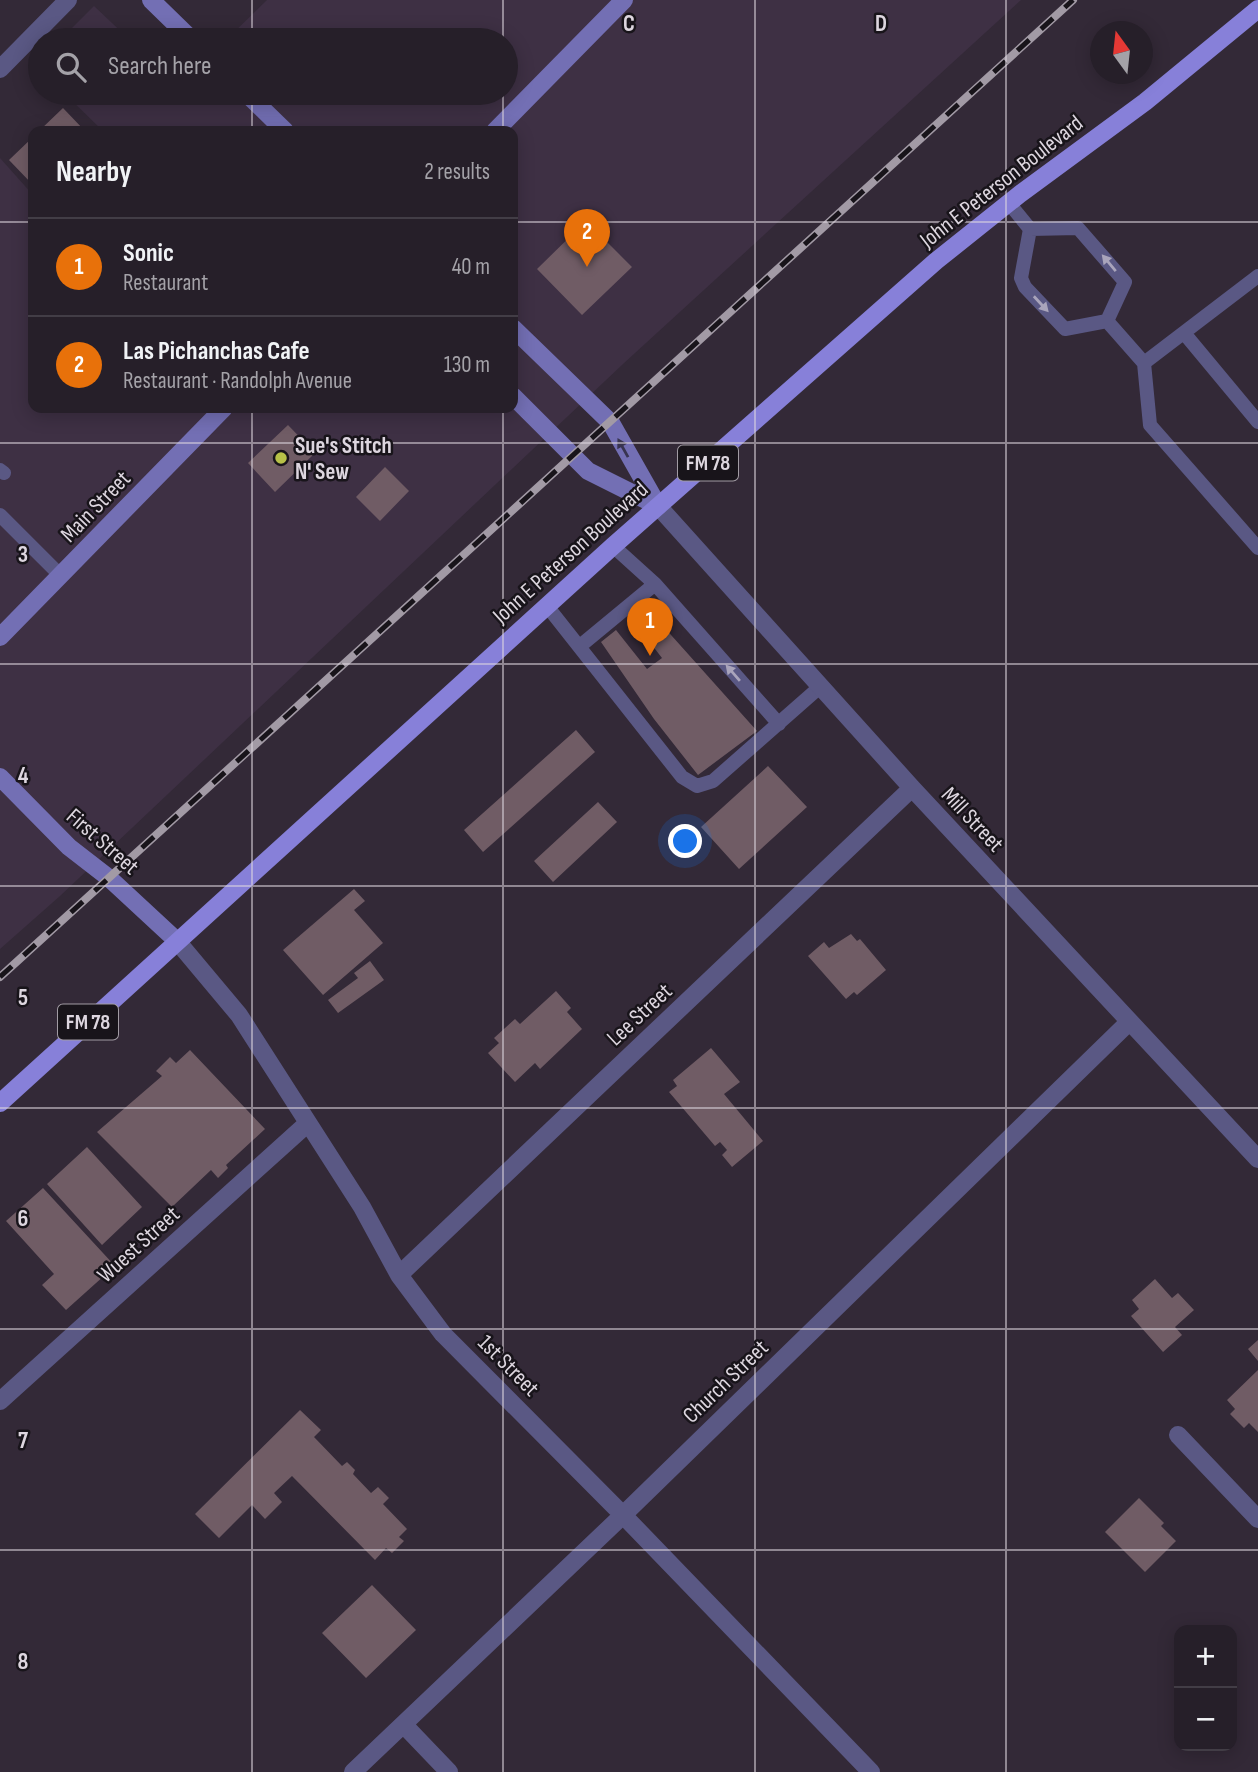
<!DOCTYPE html>
<html lang="en">
<head>
<meta charset="utf-8">
<style>
	body { margin:0; font-family:"Sofia Sans Condensed",sans-serif; background:#322c35; color:#f1f3f6 }
	.controls { position:absolute; right:21px; bottom:21px; display:grid; overflow:hidden; border-radius:14px; box-shadow:0 4px 18px #0003 }
	.controls button { width:63px; height:63px; display:grid; place-items:center; padding:0; border:0; border-bottom:2px solid #423d46; background:#261f29; color:#f1f3f6; font:35px sans-serif }
	.compass { position:absolute; left:1090px; top:21px; width:63px; height:63px; border-radius:50%; background:#261f29; box-shadow:0 4px 18px #0003; rotate:345deg }
	.you { position:absolute; left:686px; top:842px; width:24px; height:24px; margin:-18px; border:5px solid #fff; border-radius:50%; background:#1a73e8; box-shadow:0 0 0 10px #1a73e833 }
	.badge { display:grid; place-items:center; width:46px; height:46px; border-radius:50%; background:#b7c148; color:#fff; font-size:23px; font-weight:700 }
	.pin { position:absolute; translate:-50% -58px; filter:drop-shadow(0 2px 4px #0008) }
	.pin::after { content:''; position:absolute; top:37px; width:24px; height:21px; background:inherit; clip-path:polygon(0 0,100% 0,50% 100%) }
	.list { margin:0; padding:0; list-style:none }
	h2 { display:flex; justify-content:space-between; align-items:center; height:91px; margin:0; padding:0 28px; font-size:30px }
	h2 small { font-size:23px; font-weight:400; color:#a4a2a8 }
	.list li { display:grid; grid-template-columns:46px 1fr auto; gap:21px; align-items:center; box-sizing:border-box; height:98px; padding:0 28px; border-top:2px solid #423d46 }
	.list b { display:block; font-size:26px; white-space:nowrap }
	.list p { margin:0; font-size:23px; white-space:nowrap; color:#a4a2a8 }
	.list em { font-size:23px; font-style:normal; color:#a4a2a8 }
	.icon { flex:none; width:38px; height:38px; fill:none; stroke:currentColor; stroke-width:2; stroke-linecap:round; stroke-linejoin:round }
	.map { position:relative; flex:none; width:1258px; height:1772px; overflow:hidden }
	.search { position:absolute; background:#261f29; box-shadow:0 4px 18px #0003; left:28px; top:28px; width:490px; height:77px; display:flex; align-items:center; gap:18px; box-sizing:border-box; padding:0 24px; border-radius:38px; color:#a4a2a8; font-size:26px }
	.panel { position:absolute; background:#261f29; box-shadow:0 4px 18px #0003; left:28px; top:126px; width:490px; height:287px; border-radius:14px }
	.map>svg:first-child { display:block }
	.built { fill:#3e3044 }
	.building { fill:#705c65 }
	.lines { fill:none; stroke-linecap:round; stroke-linejoin:round }
	.lane { stroke:#5a5884; stroke-width:14 }
	.street { stroke:#5a5884; stroke-width:18 }
	.secondary { stroke:#736fb4; stroke-width:18 }
	.primary { stroke:#8780d9; stroke-width:18 }
	.rail-casing { stroke:#a29aa5; stroke-width:8 }
	.rail { stroke:#18141a; stroke-width:5; stroke-dasharray:16; stroke-linecap:butt }
	.oneway { fill:#a9a4bb }
	.oneway2 { fill:#383450 }
	.grid { fill:none; stroke:#ddd6df; stroke-width:2; stroke-opacity:0.55 }
	.poi-dot { fill:#b7c148; stroke:#18141a; stroke-width:2.5 }
	.labels { text-anchor:middle; stroke-width:5; stroke-linejoin:round; paint-order:stroke }
	.shield { fill:#18141a; stroke:#a29ca4; stroke-width:2 }
	.shield-label { font-size:21px; font-weight:bold; fill:#ddd6df }
	.street-label { font-size:23px; fill:#ddd6df; stroke:#18141a }
	.poi-label { font-size:23px; font-weight:bold; fill:#ddd6df; stroke:#18141a; text-anchor:start }
	.grid-label { font-size:23px; text-anchor:middle; font-weight:bold; fill:#ddd6df; stroke:#18141a; stroke-width:5; stroke-linejoin:round; paint-order:stroke }
</style>
</head>
<body>
<div class="map">
<svg width="1258" height="1772" viewBox="0 0 1258 1772">
	<rect width="100%" height="100%" fill="#332937"/>
	<path class="built" d="M267 0H1021L623 364 60 896 0 949V158L33 195V408H513V131H103L64 93H506V40H226Z
		M94 6 130 40H60Z"/>
	<path class="building" d="M63 108 85 131H39Z
		M33 137V185L9 160Z
		M586 221 632 267 582 315 537 269Z
		M288 425 315 453 275 492 248 463Z
		M385 467 409 491 380 521 356 497Z
		M646 607 757 731 698 775 654 719 601 642 616 630 647 669 662 658 631 618Z
		M576 730 595 752 483 852 464 830Z
		M768 766 807 807 739 869 701 827Z
		M598 802 617 822 553 882 534 861Z
		M354 889 365 901 354 910 383 943 323 995 283 950Z
		M851 934 857 941 860 939 886 970 857 995 854 992 846 999 808 956 824 942 829 948Z
		M370 961 384 980 338 1013 328 1000 358 978 354 973Z
		M556 991 571 1008 567 1012 582 1029 540 1069 535 1063 515 1082 488 1053 499 1043 494 1038 515 1019 520 1024Z
		M711 1048 740 1082 724 1094 763 1141 732 1167 722 1155 727 1150 720 1142 715 1146 669 1092 677 1086 673 1080Z
		M190 1050 265 1129 226 1165 228 1168 218 1178 211 1170 172 1207 97 1132 162 1076 156 1071 170 1057 176 1063Z
		M87 1147 142 1207 102 1245 47 1184Z
		M43 1188 115 1266 66 1310 42 1285 54 1274 6 1221Z
		M1155 1279 1172 1298 1178 1293 1194 1310 1175 1327 1182 1335 1163 1352 1131 1316 1139 1309 1132 1300Z
		M1258 1340V1361L1248 1349Z
		M1258 1370V1432L1249 1423 1244 1428 1230 1414 1235 1409 1227 1400Z
		M300 1410 321 1430 314 1437 342 1466 347 1462 355 1470 353 1474 371 1493 378 1487 389 1498 383 1504 407 1529 399 1537 404 1541 392 1553 386 1548 375 1560 292 1476 274 1493 282 1502 265 1519 252 1505 219 1538 195 1514Z
		M1139 1498 1164 1523 1161 1526 1176 1541 1145 1572 1105 1532Z
		M372 1585 416 1630 366 1678 322 1633Z"/>
	<g class="lines">
		<path class="lane" d="M1008 202 1030 229 1021 278 1025 287 1065 329 1107 321
			M1030 229 1078 228 1125 282 1107 321
			M1107 321 1144 363 1150 425 1258 548
			M1184 333 1258 422
			M1144 363 1258 276
			M0 470 4 473
			M0 515 61 576
			M655 584 779 724
			M547 606 682 777 697 786 713 781 821 686
			M580 646 655 584 613 546"/>
		<path class="street" d="M0 69 68 0
			M658 506 912 788 1258 1159
			M177 941 239 1015 362 1207 399 1275 443 1334 623 1515 871 1772
			M399 1275 912 788
			M0 1401 308 1123
			M1178 1435 1258 1519
			M404 1725 449 1772
			M353 1772 623 1515 1129 1022"/>
		<path class="secondary" d="M151 0 192 40
			M246 93 285 131
			M495 131 624 0
			M513 328 611 423 658 506
			M513 396 588 471 658 506
			M0 637 224 408
			M0 777 69 847 109 878 177 941"/>
		<path class="primary" d="M0 1103 613 546 936 261 1020 194 1145 102 1258 9"/>
		<g class="rail-casing">
			<path id="rail" d="M0 977 1073 0"/>
		</g>
		<use href="#rail" class="rail"/>
	</g>
	<defs><path id="oneway-solid" d="M-6-.8H1V-3.2L6.5 0L1 3.2V.8H-6Z" transform="scale(1.75)"/></defs>
	<g class="oneway">
		<use href="#oneway-solid" transform="translate(1109 263) rotate(-130)"/>
		<use href="#oneway-solid" transform="translate(1041 304) rotate(47)"/>
		<use href="#oneway-solid" transform="translate(733 673) rotate(-131)"/>
	</g>
	<use class="oneway2" href="#oneway-solid" transform="translate(623 448) rotate(-119)"/>
	<path class="grid" d="M252 0V40M503 0V40M755 0V1772M1006 0V1772M252 93V131M503 93V131M0 222H33M513 222H1258M252 408V1772M503 408V1772M0 443H1258M0 664H1258M0 886H1258M0 1108H1258M0 1329H1258M0 1550H1258"/>
	<circle class="poi-dot" cx="281" cy="458" r="7"/>
	<g class="labels">
		<g class="shield">
			<rect x="678" y="445.5" width="60" height="35" rx="5"/>
			<rect x="58" y="1004.5" width="60" height="35" rx="5"/>
		</g>
		<g class="shield-label">
			<text x="708" y="470">FM 78</text>
			<text x="88" y="1029">FM 78</text>
		</g>
		<g class="street-label">
			<text transform="translate(1001 181) rotate(-38)" y="8">John E Peterson Boulevard</text>
			<text transform="translate(95 506) rotate(-46)" y="8">Main Street</text>
			<text transform="translate(570 552) rotate(-42)" y="8">John E Peterson Boulevard</text>
			<text transform="translate(973 819) rotate(47)" y="8">Mill Street</text>
			<text transform="translate(103 841) rotate(41)" y="8">First Street</text>
			<text transform="translate(639 1014) rotate(-43)" y="8">Lee Street</text>
			<text transform="translate(138 1244) rotate(-42)" y="8">Wuest Street</text>
			<text transform="translate(509 1365) rotate(45)" y="8">1st Street</text>
			<text transform="translate(725 1381) rotate(-44)" y="8">Church Street</text>
		</g>
		<g class="poi-label">
			<text x="295" y="453">Sue's Stitch<tspan x="295" dy="26">N' Sew</tspan></text>
		</g>
	</g>
	<g class="grid-label">
		<text x="629" y="31">C</text>
		<text x="881" y="31">D</text>
		<text x="23" y="562">3</text>
		<text x="23" y="783">4</text>
		<text x="23" y="1005">5</text>
		<text x="23" y="1226">6</text>
		<text x="23" y="1448">7</text>
		<text x="23" y="1669">8</text>
	</g>
</svg>
<div class="controls">
<button>+</button>
<button>−</button>
</div>
<svg class="compass" viewBox="-18 -18 36 36"><path d="M0-13l5 13h-10z" fill="#e53935"/><path d="M0 13l5-13h-10z" fill="#a4a2a8"/></svg>
<div class="you"></div>
<div class="pin badge" style="left:650px;top:656px;background:#e8710a">1</div>
<div class="pin badge" style="left:587px;top:267px;background:#e8710a">2</div>
<div class="search"><svg class="icon" aria-label="search" viewBox="0 0 24 24"><circle cx="10" cy="10" r="6"/><path d="M15 15l6 6"/></svg>Search here</div>
<section class="panel">
<h2>Nearby<small>2 results</small></h2>
<ul class="list">
<li><span class="badge" style="background:#e8710a">1</span><div><b>Sonic</b><p>Restaurant</p></div><em>40 m</em></li>
<li><span class="badge" style="background:#e8710a">2</span><div><b>Las Pichanchas Cafe</b><p>Restaurant · Randolph Avenue</p></div><em>130 m</em></li>
</ul>
</section>
</div>
</body>
</html>
